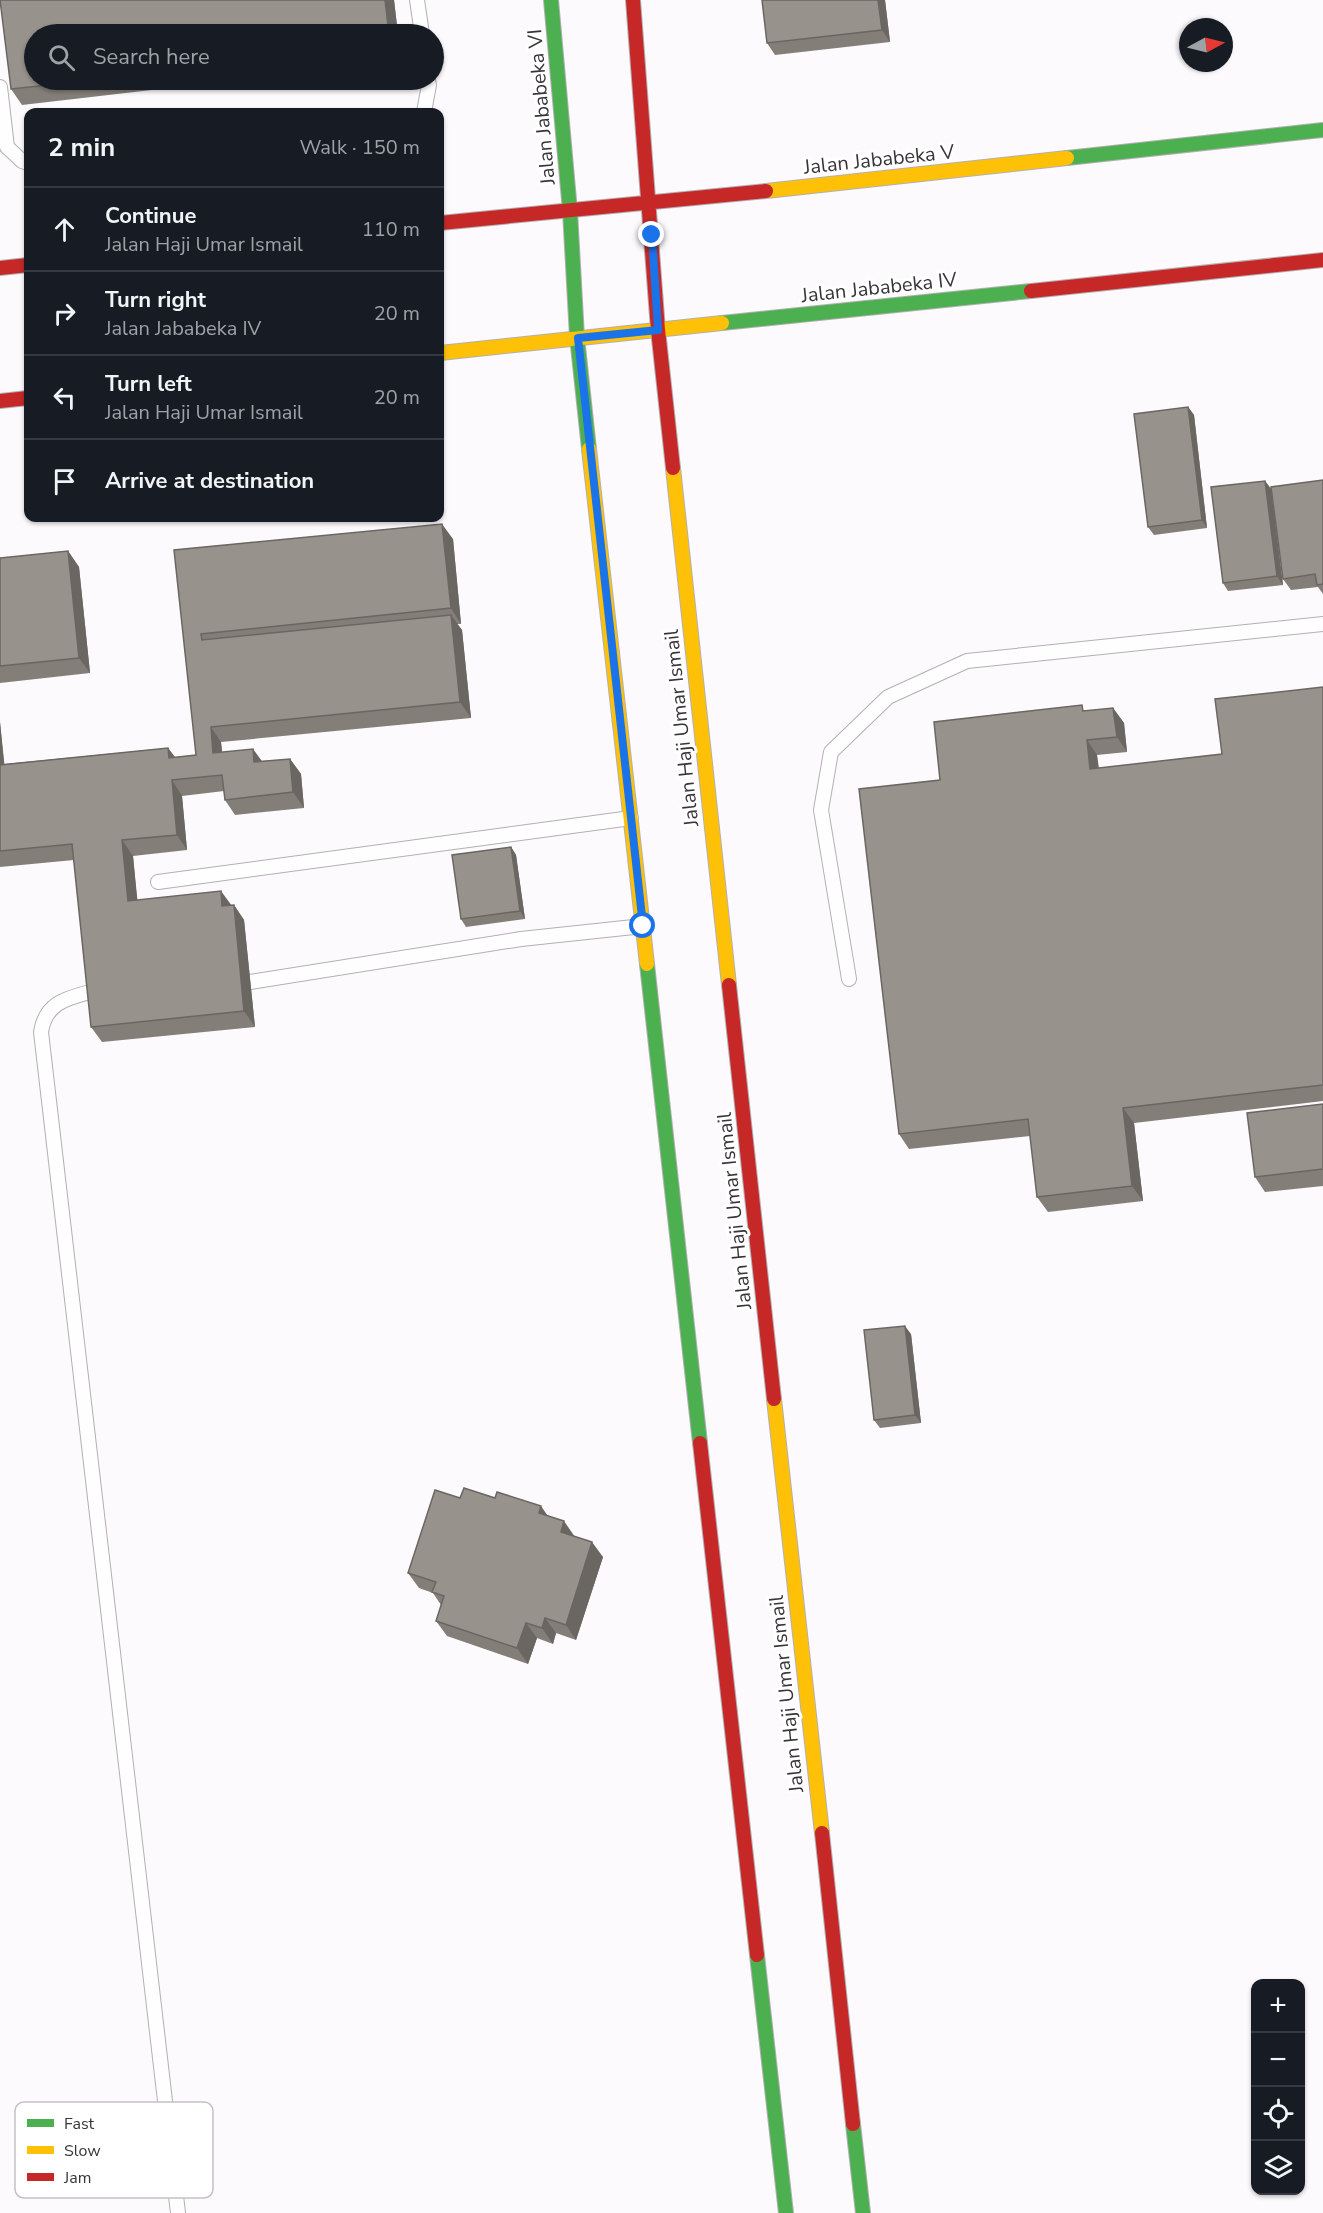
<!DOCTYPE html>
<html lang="en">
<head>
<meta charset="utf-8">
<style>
	body { margin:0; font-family:"Nunito Sans",sans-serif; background:#20242c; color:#f1f3f6 }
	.controls { position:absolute; right:18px; bottom:18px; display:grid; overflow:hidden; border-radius:12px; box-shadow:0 2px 4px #0004 }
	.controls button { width:54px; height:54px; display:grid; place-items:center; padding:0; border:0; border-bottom:2px solid #363941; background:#171b24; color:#f1f3f6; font:30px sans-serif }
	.compass { position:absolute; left:1179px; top:18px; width:54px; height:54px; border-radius:50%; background:#171b24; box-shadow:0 2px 4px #0004; rotate:83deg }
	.stop { position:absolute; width:18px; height:18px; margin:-14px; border:4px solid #1a73e8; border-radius:50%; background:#fff }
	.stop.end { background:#1a73e8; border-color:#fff; box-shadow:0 2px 6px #0008 }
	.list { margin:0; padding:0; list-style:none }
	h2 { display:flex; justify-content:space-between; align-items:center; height:78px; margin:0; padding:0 24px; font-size:26px }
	h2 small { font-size:20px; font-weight:400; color:#9ea1a6 }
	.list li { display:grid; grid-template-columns:39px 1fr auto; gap:18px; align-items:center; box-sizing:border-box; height:84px; padding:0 24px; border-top:2px solid #363941 }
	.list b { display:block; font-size:22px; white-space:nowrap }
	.list p { margin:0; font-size:20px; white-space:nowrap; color:#9ea1a6 }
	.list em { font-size:20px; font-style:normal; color:#9ea1a6 }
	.icon { flex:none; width:33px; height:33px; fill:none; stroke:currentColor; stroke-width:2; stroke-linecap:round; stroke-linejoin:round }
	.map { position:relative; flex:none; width:1323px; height:2213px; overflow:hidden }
	.search { position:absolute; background:#171b24; box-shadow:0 2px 4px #0004; left:24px; top:24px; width:420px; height:66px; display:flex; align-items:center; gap:15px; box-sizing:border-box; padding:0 21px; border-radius:33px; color:#9ea1a6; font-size:22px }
	.panel { position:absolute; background:#171b24; box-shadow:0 2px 4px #0004; left:24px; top:108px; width:420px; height:414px; border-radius:12px }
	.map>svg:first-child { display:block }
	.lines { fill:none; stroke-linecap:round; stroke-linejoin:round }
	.lane-casing { stroke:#b2b0b2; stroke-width:16 }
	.fast-casing { stroke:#b2b0b2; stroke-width:16 }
	.slow-casing { stroke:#b2b0b2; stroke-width:16 }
	.jam-casing { stroke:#b2b0b2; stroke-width:16 }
	.lane { stroke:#fffeff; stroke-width:14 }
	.fast { stroke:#4caf50; stroke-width:14 }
	.slow { stroke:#ffc107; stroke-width:14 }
	.jam { stroke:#c62828; stroke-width:14 }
	.wall { fill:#837e78 }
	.shaded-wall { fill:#6a6662 }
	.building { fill:#98928c; stroke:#6a6662; stroke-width:1.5 }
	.route { stroke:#1a73e8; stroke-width:8 }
	.labels { text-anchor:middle; stroke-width:6; stroke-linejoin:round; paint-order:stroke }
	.street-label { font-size:20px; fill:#373537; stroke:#fff }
	.key { fill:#fff; stroke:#c3c2c3; stroke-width:1.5 }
	.key-label { font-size:16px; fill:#373537 }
</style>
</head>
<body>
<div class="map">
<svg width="1323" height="2213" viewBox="0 0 1323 2213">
	<rect width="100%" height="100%" fill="#fdfafd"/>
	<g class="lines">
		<g class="lane-casing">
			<path id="lane" d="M417 0 422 34
				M0 87 7 147 22 161 28 163
				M424 112 429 85 428 80
				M158 882 631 818
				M849 979 821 810 831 752 888 697 967 661 1323 624
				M250 982 521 939 643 926
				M97 990C70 998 46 1000 41 1032L178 2213"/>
		</g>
		<g class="fast-casing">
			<path id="fast" d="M551 0 570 211 577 337 589 449
				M1067 158 1323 130
				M722 323 1031 291
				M647 964 700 1443
				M757 1955 786 2213
				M853 2124 863 2213"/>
		</g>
		<g class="slow-casing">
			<path id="slow" d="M766 191 1067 158
				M440 353 722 323
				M589 449 647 964
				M673 468 729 985
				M774 1399 822 1833"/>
		</g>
		<g class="jam-casing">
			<path id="jam" d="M633 0 658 330 673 468
				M440 223 766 191
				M0 268 28 265
				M1031 291 1323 260
				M0 401 28 398
				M729 985 774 1399
				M700 1443 757 1955
				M822 1833 853 2124"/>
		</g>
		<use href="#lane" class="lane"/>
		<use href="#fast" class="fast"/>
		<use href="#slow" class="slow"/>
		<use href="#jam" class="jam"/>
	</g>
	<path class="wall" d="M0 0H394L398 34 34 80H238L22 105 11 89Z
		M762 0H885L890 42 775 55 767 43Z
		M1188 407 1194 415 1207 528 1154 535 1148 527Z
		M1323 480V594L1318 587 1291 590 1283 579Z
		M1265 481 1271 489 1283 585 1228 591 1223 583Z
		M453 539 461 624H457L462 630 471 718 221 742 222 752 262 761 290 759 301 774 304 808 235 815 225 800 224 791 182 796 187 850 133 856 137 900 234 905 244 920 255 1027 102 1042 91 1027 74 860 0 867V722L4 764 168 748 175 757 196 755 174 550Z
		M68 551 79 567 90 673 0 683V558Z
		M1323 687V1101L1134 1123 1143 1201 1048 1212 1037 1197 1030 1136 909 1149 899 1134 940 780 1086 711 1113 708 1124 723 1127 752 1097 755 1099 768 1222 754Z
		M511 847 516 855 525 919 466 927 461 919Z
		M1323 1104V1186L1265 1192 1255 1177Z
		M911 1334 921 1423 880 1428 874 1420Z
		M460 1498 547 1516 603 1557 576 1640 556 1633 553 1644 537 1638 528 1664 447 1636 436 1621 441 1605 433 1593 419 1588 408 1573Z"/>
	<path class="shaded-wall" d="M385 0H394L398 34H389Z
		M878 0H885L890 42 882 30Z
		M1188 407 1194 415 1207 528 1202 520Z
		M1265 481 1271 489 1283 585 1277 576Z
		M442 524 453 539 461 624 451 608Z
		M68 551 79 567 90 673 79 658Z
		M451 615 462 630 471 718 460 702Z
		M1113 708 1124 723 1127 752 1117 737Z
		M0 722 6 780 0 772Z
		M211 727 221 742 224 769 213 753Z
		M1087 740 1097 755 1100 785 1090 769Z
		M168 748 179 763 169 758Z
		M253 749 264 764 254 762Z
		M290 759 301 774 304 808 293 792Z
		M172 780 182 796 187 850 177 835Z
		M122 840 133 856 139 916 128 901Z
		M511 847 516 855 525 919 520 911Z
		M221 891 232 906H222Z
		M234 905 244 920 255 1027 244 1011Z
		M1123 1108 1134 1123 1143 1201 1132 1186Z
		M905 1326 911 1334 921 1423 915 1415Z
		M541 1506 552 1522 539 1513Z
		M564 1521 575 1537 561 1532Z
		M592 1542 603 1557 576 1640 566 1625Z
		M545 1618 556 1633 553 1644 542 1628Z
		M526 1623 537 1638 528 1664 517 1648Z"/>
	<path class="building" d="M0 0H385L389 34H34V80H96L11 89Z
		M762 0H878L882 30 767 43Z
		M1188 407 1202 520 1148 527 1134 414Z
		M1323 480V584L1317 585 1315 574 1283 579 1271 487Z
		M1265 481 1277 576 1223 583 1211 487Z
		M442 524 451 608 201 634 202 640 451 615 460 702 211 727 213 753 253 749 254 762 290 759 293 792 225 800 222 775 172 780 177 835 122 840 128 901 221 891 222 906 234 905 244 1011 91 1027 72 844 0 851V765L168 748 169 758 196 755 174 550Z
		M68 551 79 658 0 666V558Z
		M1323 687V1085L1123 1108 1132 1186 1037 1197 1028 1119 899 1134 859 789 940 780 934 722 1082 705 1083 711 1113 708 1117 737 1087 740 1090 769 1222 754 1215 699Z
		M511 847 520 911 461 919 452 855Z
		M1323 1104V1169L1255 1177 1247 1113Z
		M905 1326 915 1415 874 1420 864 1330Z
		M464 1488 495 1498 497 1492 541 1506 539 1513 564 1521 561 1532 592 1542 566 1625 545 1618 542 1628 526 1623 517 1648 436 1621 444 1596 432 1592 436 1582 408 1573 435 1490 460 1498Z"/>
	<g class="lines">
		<path class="route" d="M643 926 578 338 658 330 652 235"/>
	</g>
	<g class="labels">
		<g class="street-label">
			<text transform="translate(541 107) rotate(-95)" y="7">Jalan Jababeka VI</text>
			<text transform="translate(879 159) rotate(-6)" y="7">Jalan Jababeka V</text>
			<text transform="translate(879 287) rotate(-6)" y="7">Jalan Jababeka IV</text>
			<text transform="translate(681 728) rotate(-96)" y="7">Jalan Haji Umar Ismail</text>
			<text transform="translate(734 1211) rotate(-96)" y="7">Jalan Haji Umar Ismail</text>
			<text transform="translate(786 1694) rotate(-96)" y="7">Jalan Haji Umar Ismail</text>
		</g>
	</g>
	<rect x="15" y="2102" width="198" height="96" rx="9" class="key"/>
	<rect x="27" y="2119" width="27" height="8" fill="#4caf50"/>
	<rect x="27" y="2146" width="27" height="8" fill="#ffc107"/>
	<rect x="27" y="2173" width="27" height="8" fill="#c62828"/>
	<g class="key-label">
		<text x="64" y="2129">Fast</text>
		<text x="64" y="2156">Slow</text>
		<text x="64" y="2183">Jam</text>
	</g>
</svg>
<div class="controls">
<button>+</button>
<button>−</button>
<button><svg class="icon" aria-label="locate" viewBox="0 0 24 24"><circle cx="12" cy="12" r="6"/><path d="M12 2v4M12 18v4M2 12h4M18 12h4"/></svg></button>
<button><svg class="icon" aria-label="layers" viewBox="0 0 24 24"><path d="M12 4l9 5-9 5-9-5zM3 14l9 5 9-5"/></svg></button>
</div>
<svg class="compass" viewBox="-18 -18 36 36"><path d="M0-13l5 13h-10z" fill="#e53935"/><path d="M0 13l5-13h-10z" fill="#9ea1a6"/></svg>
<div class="stop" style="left:643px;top:926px"></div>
<div class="stop end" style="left:652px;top:235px"></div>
<div class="search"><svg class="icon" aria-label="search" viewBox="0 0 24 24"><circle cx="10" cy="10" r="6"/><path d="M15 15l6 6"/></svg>Search here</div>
<section class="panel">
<h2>2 min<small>Walk · 150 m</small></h2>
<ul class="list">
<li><svg class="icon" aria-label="ahead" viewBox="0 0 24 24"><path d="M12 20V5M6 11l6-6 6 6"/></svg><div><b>Continue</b><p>Jalan Haji Umar Ismail</p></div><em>110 m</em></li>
<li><svg class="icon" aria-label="right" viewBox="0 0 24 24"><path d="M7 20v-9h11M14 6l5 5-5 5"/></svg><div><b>Turn right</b><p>Jalan Jababeka IV</p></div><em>20 m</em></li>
<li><svg class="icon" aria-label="left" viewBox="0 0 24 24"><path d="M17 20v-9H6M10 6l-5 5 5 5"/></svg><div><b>Turn left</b><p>Jalan Haji Umar Ismail</p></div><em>20 m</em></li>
<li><svg class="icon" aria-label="arrive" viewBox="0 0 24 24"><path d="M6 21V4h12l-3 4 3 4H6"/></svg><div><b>Arrive at destination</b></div></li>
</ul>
</section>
</div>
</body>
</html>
